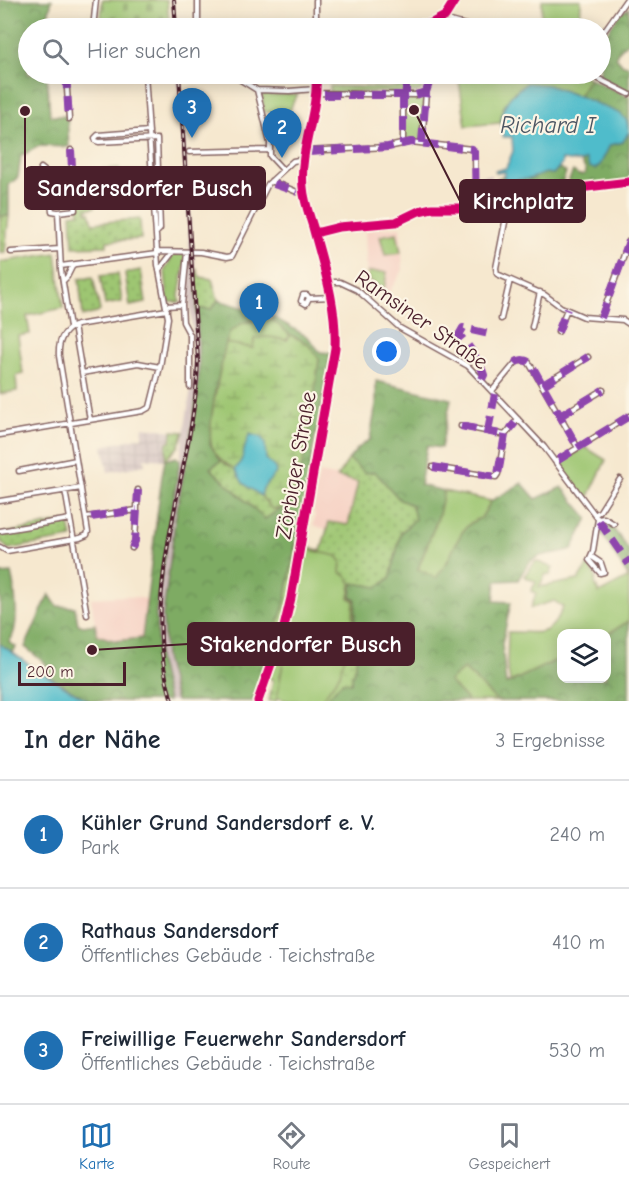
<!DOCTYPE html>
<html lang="de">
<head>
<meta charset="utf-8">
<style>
	body { margin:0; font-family:"Comic Neue",sans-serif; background:#f2f2f3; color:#1f2937 }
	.controls { position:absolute; right:18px; bottom:18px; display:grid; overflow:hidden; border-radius:12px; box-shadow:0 3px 15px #0003 }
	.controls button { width:54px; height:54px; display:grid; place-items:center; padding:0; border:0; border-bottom:2px solid #e0e1e3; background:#fff; color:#1f2937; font:30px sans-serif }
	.scale { position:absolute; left:18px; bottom:15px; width:108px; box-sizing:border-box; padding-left:6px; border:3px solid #4a1f2b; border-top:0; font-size:16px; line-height:21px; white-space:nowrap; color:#4a1f2b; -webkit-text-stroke:4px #fcf5e5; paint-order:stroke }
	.you { position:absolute; left:387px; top:352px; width:21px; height:21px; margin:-15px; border:4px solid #fff; border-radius:50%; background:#1a73e8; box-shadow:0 0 0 9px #1a73e833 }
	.badge { display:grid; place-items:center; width:39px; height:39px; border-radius:50%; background:#1f6fb2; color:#fff; font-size:20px; font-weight:700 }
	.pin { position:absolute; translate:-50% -50px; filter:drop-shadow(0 2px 3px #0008) }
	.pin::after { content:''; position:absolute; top:32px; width:21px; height:18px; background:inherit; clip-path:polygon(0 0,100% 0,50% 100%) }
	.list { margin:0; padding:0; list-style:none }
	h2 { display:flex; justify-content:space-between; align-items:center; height:78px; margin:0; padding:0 24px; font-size:26px }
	h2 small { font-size:20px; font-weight:400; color:#747a83 }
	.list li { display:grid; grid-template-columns:39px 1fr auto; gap:18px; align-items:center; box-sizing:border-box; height:108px; padding:0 24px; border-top:2px solid #e0e1e3 }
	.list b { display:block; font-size:22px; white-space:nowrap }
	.list p { margin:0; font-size:20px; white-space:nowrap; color:#747a83 }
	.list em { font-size:20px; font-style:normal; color:#747a83 }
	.icon { flex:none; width:33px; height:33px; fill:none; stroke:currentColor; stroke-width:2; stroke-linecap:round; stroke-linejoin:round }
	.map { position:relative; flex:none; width:629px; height:701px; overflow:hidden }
	.search { position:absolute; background:#fff; box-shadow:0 3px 15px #0003; left:18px; right:18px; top:18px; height:66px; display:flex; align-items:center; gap:15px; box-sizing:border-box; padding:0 21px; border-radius:33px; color:#747a83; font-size:22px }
	.sheet { height:402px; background:#fff }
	nav { display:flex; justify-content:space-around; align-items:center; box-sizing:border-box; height:84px; border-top:2px solid #e0e1e3; background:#fff; font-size:16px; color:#747a83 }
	nav a { display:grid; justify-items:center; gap:3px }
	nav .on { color:#1f6fb2 }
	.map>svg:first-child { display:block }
	.built { fill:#f6d2c4 }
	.industrial { fill:url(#industrial-grid) }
	.railway { fill:#d1bfbe }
	.grass { fill:url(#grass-dots); stroke:#74724e; stroke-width:1.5 }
	.forest { fill:url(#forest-crowns); stroke:#646548; stroke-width:1.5 }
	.wetland { fill:url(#wetland-marsh); stroke:#74724e; stroke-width:1.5 }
	.cemetery { fill:url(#cemetery-stones); stroke:#74724e; stroke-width:1.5 }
	.green { fill:#9ec672; stroke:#74724e; stroke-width:1.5 }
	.water { fill:#50bccb; stroke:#4d6e7b; stroke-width:1.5 }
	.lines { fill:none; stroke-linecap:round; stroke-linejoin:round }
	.minor-casing { stroke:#866564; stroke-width:7 }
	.minor { stroke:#fff; stroke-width:4 }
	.rail-casing { stroke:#4a1f2b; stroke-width:4 }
	.rail { stroke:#fcf5e5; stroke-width:1.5; stroke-dasharray:4.5; stroke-linecap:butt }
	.quiet { stroke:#8e44ad; stroke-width:8; stroke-dasharray:15 8; stroke-linecap:butt }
	.cycleway-casing { stroke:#fcf5e5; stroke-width:13 }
	.cycleway { stroke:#d6006c; stroke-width:9 }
	.labels { text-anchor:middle; stroke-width:4.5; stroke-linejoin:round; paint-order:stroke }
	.street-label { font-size:22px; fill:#4a1f2b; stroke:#fcf5e5 }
	.water-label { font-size:24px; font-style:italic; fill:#4c5663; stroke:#fcf5e5 }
	.leader { fill:none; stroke:#4a1f2b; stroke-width:2 }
	.callout-dot { fill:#4a1f2b; stroke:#fcf5e5; stroke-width:2 }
	.callout { fill:#4a1f2b; stroke:#4a1f2b; stroke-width:2 }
	.callout-label { font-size:24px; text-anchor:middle; font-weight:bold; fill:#fff }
</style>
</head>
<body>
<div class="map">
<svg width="629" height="701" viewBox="0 0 629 701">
	<defs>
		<pattern id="industrial-grid" width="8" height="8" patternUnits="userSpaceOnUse" patternTransform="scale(1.5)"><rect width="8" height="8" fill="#d1bfbe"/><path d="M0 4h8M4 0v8" fill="none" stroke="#b5a4a3"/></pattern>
		<pattern id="grass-dots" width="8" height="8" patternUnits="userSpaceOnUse" patternTransform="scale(1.5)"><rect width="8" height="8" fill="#9ec672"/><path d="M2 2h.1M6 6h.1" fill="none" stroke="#83a05e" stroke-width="1.8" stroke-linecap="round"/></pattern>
		<pattern id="forest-crowns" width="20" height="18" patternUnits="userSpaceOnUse" patternTransform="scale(1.5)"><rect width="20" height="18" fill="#7eab64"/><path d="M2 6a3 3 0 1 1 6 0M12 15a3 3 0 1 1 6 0" fill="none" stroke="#698b53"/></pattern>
		<pattern id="wetland-marsh" width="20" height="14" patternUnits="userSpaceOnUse" patternTransform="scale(1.5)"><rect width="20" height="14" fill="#9ec672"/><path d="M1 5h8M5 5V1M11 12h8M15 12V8" fill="none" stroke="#83a05e"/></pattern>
		<pattern id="cemetery-stones" width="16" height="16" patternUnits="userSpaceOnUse" patternTransform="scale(1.5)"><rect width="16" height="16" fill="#9ec672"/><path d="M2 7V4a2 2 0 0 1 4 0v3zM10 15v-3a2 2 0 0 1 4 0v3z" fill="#83a05e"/></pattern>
	</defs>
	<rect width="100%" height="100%" fill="#fcf5e5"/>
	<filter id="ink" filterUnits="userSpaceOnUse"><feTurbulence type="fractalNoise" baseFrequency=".0167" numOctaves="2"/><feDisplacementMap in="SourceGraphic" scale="12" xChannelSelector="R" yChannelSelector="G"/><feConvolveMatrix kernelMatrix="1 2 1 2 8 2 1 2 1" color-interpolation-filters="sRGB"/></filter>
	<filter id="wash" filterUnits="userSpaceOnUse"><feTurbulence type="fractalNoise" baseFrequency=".008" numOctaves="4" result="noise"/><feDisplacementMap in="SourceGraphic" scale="24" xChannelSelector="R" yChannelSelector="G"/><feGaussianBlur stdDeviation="1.35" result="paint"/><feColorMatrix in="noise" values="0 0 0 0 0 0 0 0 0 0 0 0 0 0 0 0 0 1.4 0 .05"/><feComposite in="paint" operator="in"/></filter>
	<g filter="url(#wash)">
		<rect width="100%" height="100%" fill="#f6e8cf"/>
		<path class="built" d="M400 227 403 270 389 292 367 281 365 230Z
			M319 473 357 480 347 534 313 526 315 514 313 512 314 500Z
			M125 596 147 599 142 638 116 641 97 635 91 598Z"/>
		<path class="industrial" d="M491 175 492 208 480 207 479 204 478 176Z
			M143 427 172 431 171 442H167L165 460 144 458 145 465 108 472 103 446 142 437Z"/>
		<path class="railway" d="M177 74H181L193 255H195L199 374 165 594 163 631 165 658 176 701H168L158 658 156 612 191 389 194 352 189 291 190 256Z"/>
		<path class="grass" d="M425 84 420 91 416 92H330V86L386 88Z
			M119 168 120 171H148L149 188 96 193 95 207 87 209V213L90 212 93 223 140 219 141 239 107 241V246L73 247 71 214 79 213 76 182 95 181 97 180 96 170Z
			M0 216H9L5 252 0 253Z
			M196 268 200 277 212 279 218 300 213 309H197Z
			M141 270 146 303 130 306 125 273Z
			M118 274 122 302 105 305 100 276Z
			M93 277 100 311 97 313 83 316 79 279Z
			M172 431 184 432 178 447 165 460 167 442H171Z
			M349 459C360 470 366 466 375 472 391 483 391 497 412 505L416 519 401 533 390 579 377 587 353 583 351 597 356 600 354 636 361 639 351 684 342 682 325 701H321L340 674 349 598 347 577 340 572 341 561 305 550 290 622 277 698 276 701H269L273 680 260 673 285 602 296 544 305 549 306 546 321 551 329 522 348 525 358 482 337 477Z
			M220 460 235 469 243 483 261 496 272 509H281L266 520 210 468Z
			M63 522V524H69L72 538 8 549 1 542 0 534Z"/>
		<path class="forest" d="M0 0H52L45 28H28V74H47L50 116H67L69 147 39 146 21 156 18 177 9 185V216H0Z
			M629 8V41L617 53 616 57 623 65 629 66V92L593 74H600L601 41 620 13Z
			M589 78 629 97V127L621 114 578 96Z
			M629 132V181L569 187V180L573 171 579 175 585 174 586 170 581 162 583 159 600 165 610 145 623 142Z
			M559 168 566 172 561 188 542 192 492 208 491 190 496 179 503 176 507 180 529 179 546 173 553 174Z
			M218 300 261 313 260 319 243 323 230 332 215 391 210 444 221 461 210 468 265 519 281 509 299 473 307 443 319 359 307 343 290 335 271 319 272 316 308 337 320 352 331 353 285 602 253 701H176L165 658 163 616 175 521 194 415 199 374 197 309H212Z
			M376 381 451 399 441 448 427 446 420 485 444 491 439 515 418 569 447 563C454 546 462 523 481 518L491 501 522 483 536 499 562 487 588 518 572 549C542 559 536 547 518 580L496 581 494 601 511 602 502 644 506 684 561 658 562 678H606L607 634 629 621V701H497L464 669 449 681 468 701H325L342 682 351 683 361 639 354 637 356 600 351 597 353 583 377 587 390 579 401 533 415 519 412 505 400 500 375 472 365 473 349 459 357 449 370 439 376 404Z
			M176 457 180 460 156 612 158 658 168 701H89L45 674 46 664 25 647 49 594 57 606 75 607 78 624 83 626 95 624 97 635 116 641 142 638 162 475 165 460Z
			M602 521 609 523 629 550V578L599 529Z
			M11 573C15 590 21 628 9 642L16 647 13 653 0 644V574Z"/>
		<path class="wetland" d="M290 335 307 343 319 359C313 398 308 481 281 509H272L261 496 263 488 275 468 266 459H242L240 465 235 469C224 463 217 458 212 446 205 431 222 362 226 343L253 348 254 339C266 334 275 338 287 340Z"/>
		<path class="cemetery" d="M102 0H167L169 23 129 22V26H115V22H101Z"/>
		<path class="green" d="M542 0H581L580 25 541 24Z
			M458 74H580L589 78 578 96 548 85 515 91 503 108 500 123 466 126Z
			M268 92 270 95 298 94 293 102 284 128 279 127 275 112H264L262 96Z
			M406 96 425 97 422 141 403 140 404 99Z
			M397 233 401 253 385 255 380 236Z
			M56 253 63 308 27 316 30 334 18 336 23 374 16 376 17 391 0 394V262Z
			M182 254 186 255V258L179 295 180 302H168L165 270 173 255Z
			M368 272H387L384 289 368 280Z
			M262 319H271L290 335 287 340C274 338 267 335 254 339L253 348 226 343 230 332 243 323Z
			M585 447 606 460 587 500 559 463Z
			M444 491 491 501 481 518C461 523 456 546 447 562 444 568 439 573 436 578L418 569 439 515Z
			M305 549 337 556 341 561 340 572 347 577 351 583 349 598 354 600 352 628 340 674 321 701H288L277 698 290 622Z
			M536 561 553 568 550 575 546 574 539 587 578 580 588 565 596 577 595 583 599 593 629 577V621L607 634H562L561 658 510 682 507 665 508 632C539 631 549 641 563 607L554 601 531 608 536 593 531 591 536 582 524 576Z
			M464 669 497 701H468L449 681Z"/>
		<path class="water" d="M527 83 548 85 581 97 621 114 627 121 629 132 623 142 610 145 600 165 595 169 589 167 586 159 581 162 562 160V164L553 174 546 173 529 179 507 180 503 176 505 172 496 173 495 171 506 168 513 151 512 137H503C498 111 505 97 527 83Z
			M250 434 262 438 265 444 266 459 275 468 276 473 263 488 261 496 243 483 235 469C245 461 243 445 250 434Z
			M0 644 33 667 32 671 39 674 41 672 89 701H0Z"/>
	</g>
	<g filter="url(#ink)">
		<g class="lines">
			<g class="minor-casing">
				<path id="minor" d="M445 16 450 21 476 28
					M316 25V0
					M198 26V0
					M93 28 96 0
					M162 28 176 26 310 28
					M324 28 430 24 445 16 455 0
					M445 28 449 20
					M600 37 626 0
					M66 74 69 119
					M231 74 257 90 289 91 316 89
					M589 74 629 94
					M257 90 270 143V156L283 170
					M316 93 415 95 426 92
					M403 94V144
					M406 94V74
					M149 131 98 135 95 138 96 141 99 142 157 139 160 229 156 233
					M422 143 426 92 432 74
					M304 151 388 147 411 142 472 149 475 154 476 210
					M189 152 270 150
					M41 168 47 173 52 211 58 212 75 210 71 150
					M271 181 297 192
					M508 207 496 268 497 274 545 295 561 307 584 317 623 320 629 324
					M58 212 61 270 70 327
					M315 233 339 227 396 222 419 211 432 208H472L484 212 493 211 546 192 629 182
					M157 251 201 252 227 257 232 256 268 184 293 161 304 159
					M11 252 60 249
					M187 252 182 305 183 322 190 335V387
					M61 266 157 253
					M159 270 173 252
					M63 281 67 277 73 265
					M329 282H340L357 290 400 328 468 366 544 447 598 519 593 551 589 560 600 573 604 572 601 563 592 557
					M309 298 306 304 301 301 303 295H307L309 298 332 297
					M166 306 182 305
					M601 318 629 241
					M501 319 510 280
					M74 326 90 420
					M532 327 540 292
					M558 332 567 309
					M82 373 138 363 160 367
					M543 385 588 357
					M492 391 517 361H528L578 448
					M560 416 603 390
					M461 426 505 435
					M0 435 143 411 150 407 160 367 168 318 158 265 145 74
					M555 462 629 416
					M433 467 496 477 498 474 505 435 518 419
					M19 471 76 460
					M65 490 87 615
					M0 501 81 488
					M595 515 600 511 620 479
					M86 517 137 510
					M598 519 604 518 614 524
					M0 531 70 519
					M0 547 7 551 80 538 87 535 88 532 59 356C58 342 63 330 77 325L167 310
					M132 548 135 541 138 490
					M258 701 284 627 291 598 335 348C337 306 324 268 313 227 309 214 304 201 303 187 299 148 319 112 316 74"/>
			</g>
			<use href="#minor" class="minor"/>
			<g class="rail-casing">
				<path id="rail" d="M174 0 176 28
					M172 701C136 588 195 473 198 360L179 74"/>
			</g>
			<use href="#rail" class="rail"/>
			<path class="quiet" d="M66 74 69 119
				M403 94V144
				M406 94V74
				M324 95H415L426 92
				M422 143 426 92 432 74
				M71 150 74 205
				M309 152 388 147 411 142 472 149 475 154 476 210
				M274 184 297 192
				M601 318 629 241
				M558 332 567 309
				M515 363C519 359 526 359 531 364L578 448
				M482 379 484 375C479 360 470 347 459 335L463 328 494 335
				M543 385 588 357
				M560 416 603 390
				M461 426 505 435
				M488 431 495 394
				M558 460 629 416
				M433 467 496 477 498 474 505 435 515 423
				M91 517 137 510
				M599 521 629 564
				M132 548 135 541 138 490"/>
			<g class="cycleway-casing">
				<path id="cycleway" d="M169 27 310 28
					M329 28 430 24 445 16 455 0
					M315 233 339 227 396 222 419 211 432 208H472L484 212 493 211 546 192 629 182
					M258 701 284 627 291 598 335 348C337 306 324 268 313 227 309 214 304 201 303 187 299 148 319 112 316 74"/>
			</g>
			<use href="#cycleway" class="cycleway"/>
		</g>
	</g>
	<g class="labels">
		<g class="street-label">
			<text transform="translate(422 319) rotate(35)" y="8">Ramsiner Straße</text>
			<text transform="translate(295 465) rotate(-80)" y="8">Zörbiger Straße</text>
		</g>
		<g class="water-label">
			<text x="548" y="133">Richard I</text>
		</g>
	</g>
	<path class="leader" d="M25 111L25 188M414 110L460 201M92 650L188 644"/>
	<g class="callout-dot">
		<circle cx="25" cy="111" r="6"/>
		<circle cx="414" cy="110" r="6"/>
		<circle cx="92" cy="650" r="6"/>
	</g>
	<g class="callout">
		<rect x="25" y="167" width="240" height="42" rx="6"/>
		<rect x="460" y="180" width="125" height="42" rx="6"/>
		<rect x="188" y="623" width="226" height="42" rx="6"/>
	</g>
	<g class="callout-label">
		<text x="145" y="196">Sandersdorfer Busch</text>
		<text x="523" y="209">Kirchplatz</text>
		<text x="301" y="652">Stakendorfer Busch</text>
	</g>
</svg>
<div class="controls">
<button><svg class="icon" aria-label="layers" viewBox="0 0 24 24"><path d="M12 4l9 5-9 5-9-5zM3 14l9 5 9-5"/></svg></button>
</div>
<div class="scale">200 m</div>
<div class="you"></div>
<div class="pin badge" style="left:259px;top:333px">1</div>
<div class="pin badge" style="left:282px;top:158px">2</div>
<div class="pin badge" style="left:192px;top:138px">3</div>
<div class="search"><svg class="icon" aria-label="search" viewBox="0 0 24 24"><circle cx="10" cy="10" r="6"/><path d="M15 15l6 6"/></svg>Hier suchen</div>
</div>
<section class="sheet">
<h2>In der Nähe<small>3 Ergebnisse</small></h2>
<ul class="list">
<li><span class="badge">1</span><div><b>Kühler Grund Sandersdorf e. V.</b><p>Park</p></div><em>240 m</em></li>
<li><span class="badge">2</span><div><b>Rathaus Sandersdorf</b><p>Öffentliches Gebäude · Teichstraße</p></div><em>410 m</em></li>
<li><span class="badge">3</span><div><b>Freiwillige Feuerwehr Sandersdorf</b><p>Öffentliches Gebäude · Teichstraße</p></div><em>530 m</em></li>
</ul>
</section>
<nav>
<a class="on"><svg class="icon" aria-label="map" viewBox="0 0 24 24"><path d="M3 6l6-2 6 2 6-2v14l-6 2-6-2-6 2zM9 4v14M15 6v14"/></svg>Karte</a>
<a><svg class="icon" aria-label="directions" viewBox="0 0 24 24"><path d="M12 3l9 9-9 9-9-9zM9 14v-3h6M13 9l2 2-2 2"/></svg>Route</a>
<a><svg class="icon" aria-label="saved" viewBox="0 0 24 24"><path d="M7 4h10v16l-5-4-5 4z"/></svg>Gespeichert</a>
</nav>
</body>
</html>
